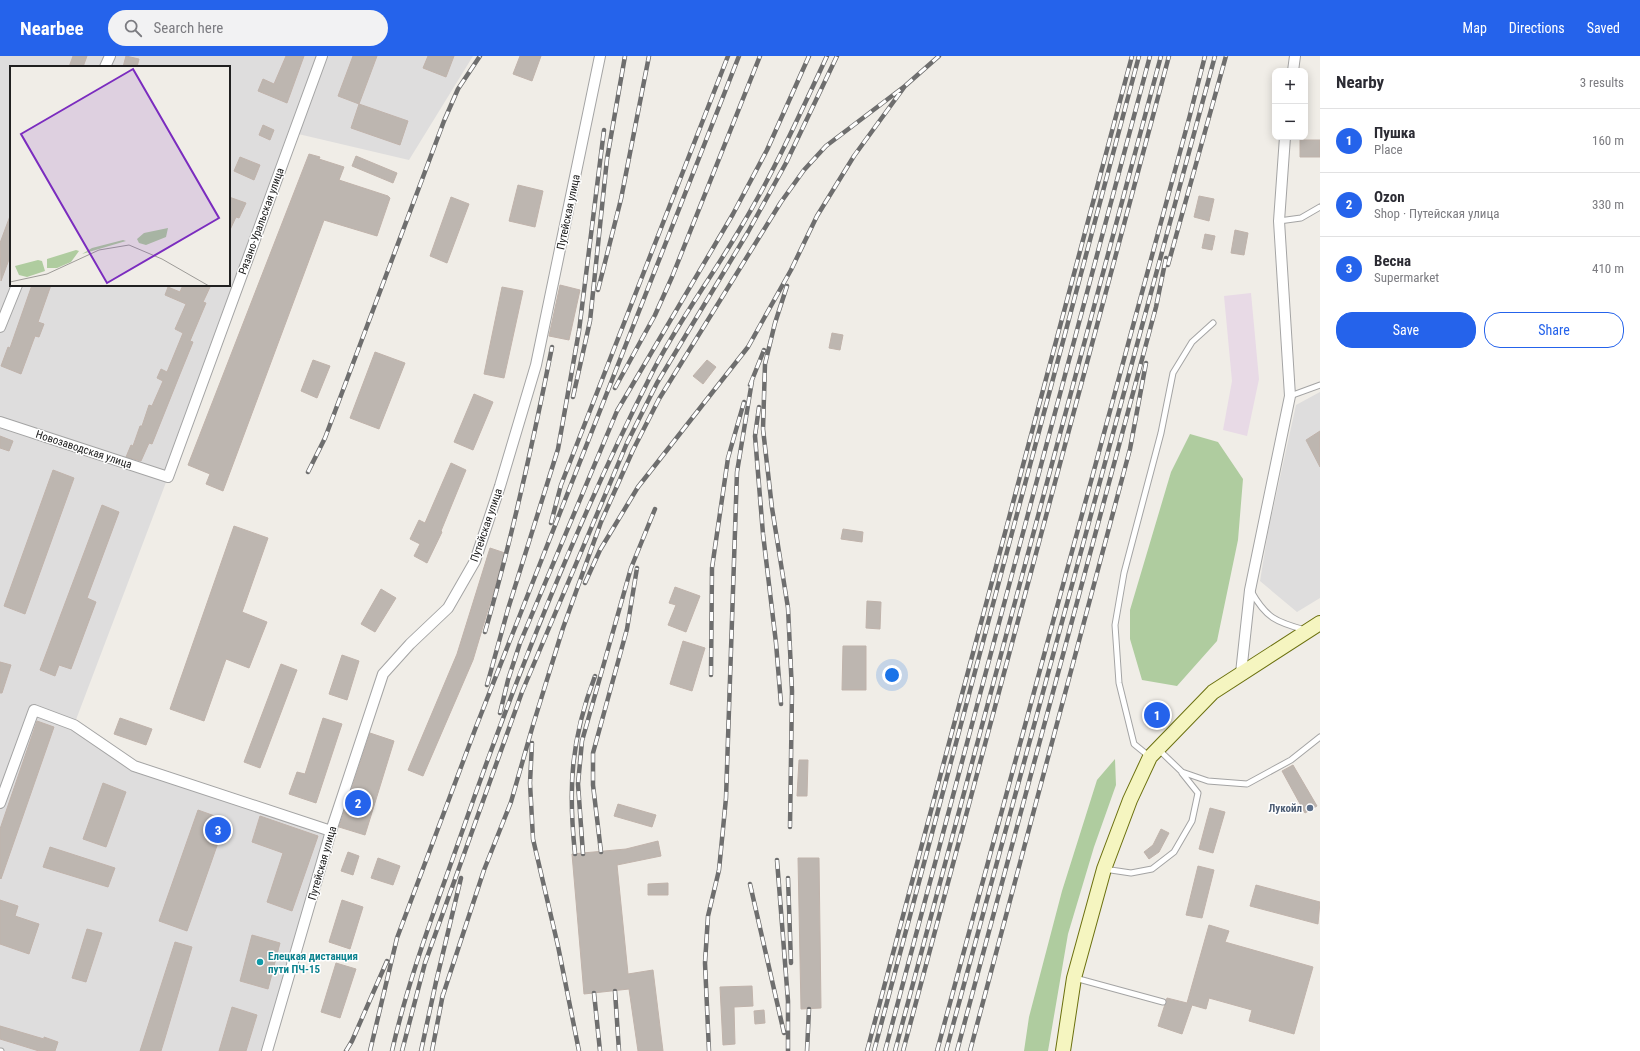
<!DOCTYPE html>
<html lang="en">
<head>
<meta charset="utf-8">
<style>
	body { margin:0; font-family:"Roboto Condensed",sans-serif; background:#f2f2f3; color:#2b2b33 }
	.controls { position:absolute; right:12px; top:12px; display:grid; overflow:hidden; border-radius:8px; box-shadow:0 2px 10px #0003 }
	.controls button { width:36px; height:36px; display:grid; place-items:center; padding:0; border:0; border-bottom:1px solid #e1e1e2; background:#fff; color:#2b2b33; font:20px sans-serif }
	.you { position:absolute; left:892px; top:619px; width:14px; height:14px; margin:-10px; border:3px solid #fff; border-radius:50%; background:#1a73e8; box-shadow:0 0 0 6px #1a73e833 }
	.badge { display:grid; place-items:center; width:26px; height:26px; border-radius:50%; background:#2563eb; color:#fff; font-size:13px; font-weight:700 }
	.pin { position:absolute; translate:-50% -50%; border:2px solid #fff; box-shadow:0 1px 4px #0006 }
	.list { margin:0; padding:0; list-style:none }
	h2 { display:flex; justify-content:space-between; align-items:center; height:52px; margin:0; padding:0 16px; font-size:17px }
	h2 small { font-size:13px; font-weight:400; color:#7c7c81 }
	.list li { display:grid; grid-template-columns:26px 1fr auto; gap:12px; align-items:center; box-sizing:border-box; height:64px; padding:0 16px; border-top:1px solid #e1e1e2 }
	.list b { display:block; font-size:15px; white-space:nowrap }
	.list p { margin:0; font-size:13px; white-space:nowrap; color:#7c7c81 }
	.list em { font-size:13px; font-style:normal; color:#7c7c81 }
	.actions { display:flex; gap:8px; padding:12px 16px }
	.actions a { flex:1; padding:9px 0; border:1px solid #2563eb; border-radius:16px; text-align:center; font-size:14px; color:#2563eb }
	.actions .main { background:#2563eb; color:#fff }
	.icon { flex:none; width:22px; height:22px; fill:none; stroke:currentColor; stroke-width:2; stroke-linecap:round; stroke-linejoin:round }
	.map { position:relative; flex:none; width:1320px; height:995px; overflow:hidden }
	header { display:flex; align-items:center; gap:24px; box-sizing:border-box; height:56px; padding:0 20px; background:#2563eb; color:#fff }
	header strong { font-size:19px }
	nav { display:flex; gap:22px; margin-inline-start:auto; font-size:14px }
	.search { width:280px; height:36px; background:#f2f2f3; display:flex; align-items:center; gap:10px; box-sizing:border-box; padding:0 14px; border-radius:22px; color:#7c7c81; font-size:15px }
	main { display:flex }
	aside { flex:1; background:#fff }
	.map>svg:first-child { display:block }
	.residential { fill:#dedddd; fill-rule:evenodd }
	.industrial { fill:#e8dae6 }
	.forest { fill:#afcc9f }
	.building { fill:#bdb6b0; stroke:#c0b3ab }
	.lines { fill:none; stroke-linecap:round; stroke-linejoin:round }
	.lane-casing { stroke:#a4a4a4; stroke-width:7 }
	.street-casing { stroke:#a4a4a4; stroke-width:12 }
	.secondary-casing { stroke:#6b700e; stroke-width:16 }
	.lane { stroke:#fff; stroke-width:5 }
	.street { stroke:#fff; stroke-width:10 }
	.secondary { stroke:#f5f5c0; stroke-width:14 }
	.rail-casing { stroke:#6e6e6e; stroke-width:4.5 }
	.rail { stroke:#fff; stroke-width:3; stroke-dasharray:9; stroke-linecap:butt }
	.service-dot { fill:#5c6f8a; stroke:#fff; stroke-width:1.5 }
	.culture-dot { fill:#0f9aa8; stroke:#fff; stroke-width:1.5 }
	.labels { text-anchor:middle; stroke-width:3; stroke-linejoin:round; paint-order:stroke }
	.street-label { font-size:11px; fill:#202020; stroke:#fff }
	.service-label { font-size:11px; font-weight:bold; fill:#4e5e75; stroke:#fff; text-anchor:end }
	.culture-label { font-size:11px; font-weight:bold; fill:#0d838f; stroke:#fff; text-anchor:start }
	.inset-road { fill:none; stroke:#9d9b97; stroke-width:1 }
	.view { fill:#7b2cbf; fill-opacity:0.15; stroke:#7b2cbf; stroke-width:2 }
	.inset-edge { fill:none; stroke:#202020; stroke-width:2 }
</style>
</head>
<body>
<header>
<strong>Nearbee</strong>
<div class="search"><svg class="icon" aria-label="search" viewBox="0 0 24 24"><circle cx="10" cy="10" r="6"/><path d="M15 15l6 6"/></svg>Search here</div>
<nav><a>Map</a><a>Directions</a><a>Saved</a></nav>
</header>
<main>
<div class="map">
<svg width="1320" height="995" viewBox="0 0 1320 995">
	<rect width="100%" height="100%" fill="#f0ede7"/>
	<path class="residential" d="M0 0H473L409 104 294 77 168 421 74 669 134 710 331 775 267 995H0ZM11 11H229V229H11Z
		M1320 336V542L1297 556 1260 525 1268 476 1296 349Z"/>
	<path class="industrial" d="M1251 237 1259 323 1247 380 1223 374 1232 325 1224 240Z"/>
	<path class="forest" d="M1190 378 1218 386 1243 423 1238 484 1217 585 1177 630 1142 624 1130 583V554L1171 416Z
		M1115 703 1116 729 1094 791 1068 878 1048 995H1024L1029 961 1062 835 1097 724Z"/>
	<path class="building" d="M73 0H87L83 11H69Z
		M126 0 139 3 137 11H123Z
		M286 0H304L287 47 258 35 263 23 274 28Z
		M353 0H377L359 48 338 40Z
		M428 0H454L446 21 423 12Z
		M520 0H541L532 25 513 18Z
		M359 48 408 65 400 89 351 72Z
		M263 69 274 74 270 84 259 79Z
		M1300 84H1320V101H1300Z
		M309 98 320 101 319 103 344 111 339 124 388 140 390 142 377 180 324 164 223 435 206 428 210 418 188 409Z
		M356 100 397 117 393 127 352 110Z
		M240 101 260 109 254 124 234 115Z
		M518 129 543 135 535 171 509 165Z
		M1199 140 1214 143 1209 165 1194 161Z
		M229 141 246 147 239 162 236 161 229 176Z
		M451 141 469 148 447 207 430 200Z
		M10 160 11 198 1 225 0 187Z
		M1235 174 1248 177 1244 199 1231 197Z
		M1205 178 1215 180 1212 194 1202 192Z
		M32 229H51L38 266 44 268 39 281 35 280 21 318 1 310 8 291 10 292Z
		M183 229H211L203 246 206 247 190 285 193 286 180 318 152 388 149 387 141 405 126 401 131 389 133 390 140 370H142L149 349 152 350 163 325 157 322 161 313 167 316 183 277 175 273 186 248 165 239 168 231 180 236Z
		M560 229 580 234 569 284 549 280Z
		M502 231 523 235 504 322 484 318Z
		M832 277 843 279 840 294 829 292Z
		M375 296 405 307 379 373 350 362Z
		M313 304 330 310 317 342 301 335Z
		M707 304 716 311 703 328 693 320Z
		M474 338 493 346 473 394 454 386Z
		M1320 375V411L1306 384Z
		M0 380 13 385 9 395 0 392Z
		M451 407 466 414 441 475 442 476 427 507 414 500 420 488 410 483 419 464 425 467Z
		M53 414 74 422 25 558 4 550Z
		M102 449 119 456 87 542 96 546 71 613 59 609 55 620 40 614Z
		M234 470 268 482 242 556 267 566 249 612 226 603 204 665 170 653Z
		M843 473 863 476 862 486 841 483Z
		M490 492 505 497 473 604 423 720 408 714 457 598Z
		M675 531 700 540 686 576 668 569 676 549 669 547Z
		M381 533 396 542 375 576 361 568Z
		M867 545 881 546 880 573 866 572Z
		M683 585 705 592 692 635 670 628Z
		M843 590H866V634H842Z
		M342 599 359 605 347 644 329 638Z
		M0 606 11 609 2 637H0Z
		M281 608 297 614 260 712 244 706Z
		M120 662 152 673 146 689 114 678Z
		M323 662 342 668 316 747 289 738 297 716 305 718Z
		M37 665 54 671 1 823 0 822V773Z
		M370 677 394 685 365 779 339 771Z
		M799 704H808L807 740H797Z
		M1293 709 1317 750 1305 757 1282 715Z
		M103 727 126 736 106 791 83 783Z
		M618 748 656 759 652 771 614 760Z
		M1210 752 1225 756 1213 797 1199 793Z
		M198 754 226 764 187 875 159 865Z
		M260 760 318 780 292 855 267 846 283 797 252 786Z
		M1161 773 1169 777 1159 796 1149 803 1144 796 1153 789Z
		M658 785 661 800 617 809 628 918 653 914 663 995H638L629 933 584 938 572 798 626 793Z
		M50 791 115 812 108 831 43 811Z
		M348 796 359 800 353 819 341 815Z
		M378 802 400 810 393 829 371 822Z
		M798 802H819L821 952 801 953Z
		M1198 810 1214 814 1202 862 1186 859Z
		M668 827V839H648V828Z
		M1256 829 1320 846 1318 868 1250 850Z
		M0 844 18 850 15 860 39 868 29 898 0 888Z
		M342 844 363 851 350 893 329 886Z
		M1209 869 1229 875 1225 886 1313 911 1294 978 1249 965 1252 954 1209 942 1206 953 1192 949 1182 978 1158 970 1167 942 1187 947Z
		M87 873 102 877 86 926 72 922Z
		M252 879 280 887 268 933 240 925Z
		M175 886 192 891 165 982 161 995H140Z
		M336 907 356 913 340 962 321 956Z
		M752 930 753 950 734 951 735 988 723 989 720 931Z
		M232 951 257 959 246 995H219Z
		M764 954 765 967 755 968 754 955Z
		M0 970 44 983V981L58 986 55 995H39L0 983Z"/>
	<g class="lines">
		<g class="lane-casing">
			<path id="lane" d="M1279 165 1301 162 1320 151
				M1290 340 1320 329
				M1251 535C1266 562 1276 566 1305 574
				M1158 693 1182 716 1208 725 1247 728 1291 704 1320 681
				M1150 701 1134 688 1119 627 1115 569 1124 517 1161 377 1173 317 1192 286 1213 267
				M1104 813 1131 817 1152 813 1174 796 1192 765 1198 737 1182 717
				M1075 922 1163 946
				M0 995H1"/>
		</g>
		<g class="street-casing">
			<path id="street" d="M105 11 110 0
				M1293 15 1295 0
				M0 271 17 229
				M0 366 168 421 322 0
				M1241 617 1250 534 1290 340 1279 165 1285 81
				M0 747 34 654 74 669 134 710 331 775
				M267 995 331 775 383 618 410 588 448 552 475 505 500 430 536 309 600 0"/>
		</g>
		<g class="secondary-casing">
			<path id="secondary" d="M1063 995 1074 922 1104 813 1130 744 1150 701 1213 636 1320 567"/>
		</g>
		<use href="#lane" class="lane"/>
		<use href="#street" class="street"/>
		<use href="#secondary" class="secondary"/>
		<g class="rail-casing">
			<path id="rail" d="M1168 209 1226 0
				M787 230 775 267 765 308 763 373 772 452 788 552 792 635 790 771
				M598 234 621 143 649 0
				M750 329 764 294
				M615 332 655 259 672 221 760 0
				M573 341 590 265 607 103 625 0
				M759 351 755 380 763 478 776 587 781 648
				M308 416 325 382 444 65 458 33 480 0
				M551 467 561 429 728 0
				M585 527 600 494 638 431 748 291 791 214 817 160 854 100 905 30 939 0
				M485 576C512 482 533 387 552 291
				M711 619 712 512 728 402 744 346
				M487 629 508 553 558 393 579 275 604 74
				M500 657 508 624 520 587 617 355 733 158 767 94 809 0
				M532 687 530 727 533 783 558 890 579 995
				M601 796 593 729V697L627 573 637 512
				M575 798C568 731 571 683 595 620
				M583 798 578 728 582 685 631 512 655 453
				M777 804 788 945V995
				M788 822 791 907
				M750 828 784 977
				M615 935 619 995
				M594 937 600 995
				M442 942 484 814 511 746 533 669 563 572 601 466 633 394 659 343 781 146 804 114 826 90 905 30
				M346 995 352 985 387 905
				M370 995 397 882 476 671 739 0
				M392 995C409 920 437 848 462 776 516 621 576 467 650 321 675 270 712 221 741 171 774 116 800 58 827 0
				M402 995 425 907 522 636 627 387 657 327 748 176 786 107 837 0
				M421 995 436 926 461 822
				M432 995 443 938
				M709 995 705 907 708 860 719 814 726 742 737 416 752 325
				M807 995 809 953
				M867 995 1132 0
				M874 995 1139 0
				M885 995 1150 0
				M895 995 1161 0
				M903 995 1169 0
				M937 995 1190 59 1205 0
				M946 995 1215 0
				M957 995 1156 251 1166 202
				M970 995 1130 393 1146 307"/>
		</g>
		<use href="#rail" class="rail"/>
	</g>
	<circle class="service-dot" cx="1310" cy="752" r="4"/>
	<circle class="culture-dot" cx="260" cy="906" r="4"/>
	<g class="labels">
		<g class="street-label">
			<text transform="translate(568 156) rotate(-78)" y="4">Путейская улица</text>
			<text transform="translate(261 165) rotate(-70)" y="4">Рязано-Уральская улица</text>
			<text transform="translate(84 393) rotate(18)" y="4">Новозаводская улица</text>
			<text transform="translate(486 469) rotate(-71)" y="4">Путейская улица</text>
			<text transform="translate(322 807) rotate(-74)" y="4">Путейская улица</text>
		</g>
		<g class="service-label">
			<text x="1302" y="756">Лукойл</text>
		</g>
		<g class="culture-label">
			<text x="268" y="904">Елецкая дистанция<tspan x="268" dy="13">пути ПЧ-15</tspan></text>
		</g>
	</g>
	<g transform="translate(10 10)">
		<rect width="220" height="220" fill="#f0ede7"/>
		<path d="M158 162 156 171 136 179 129 177 127 173 134 167ZM113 174 116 175 72 188 82 182ZM66 184 69 185 61 196 47 202H37V193ZM28 194 32 195 35 205 17 211 9 209 5 200Z" fill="#afcc9f"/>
		<path class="inset-road" d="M0 216 37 208 89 184 119 179 152 193 199 220"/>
		<path class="view" d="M123 3 209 152 97 217 11 68Z"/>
		<rect width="220" height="220" class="inset-edge"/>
	</g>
</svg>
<div class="controls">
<button>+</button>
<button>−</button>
</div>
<div class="you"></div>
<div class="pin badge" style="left:1157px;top:659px">1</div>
<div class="pin badge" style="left:358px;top:747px">2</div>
<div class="pin badge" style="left:218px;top:774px">3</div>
</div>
<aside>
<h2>Nearby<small>3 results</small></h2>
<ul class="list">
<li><span class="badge">1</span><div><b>Пушка</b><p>Place</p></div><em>160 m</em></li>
<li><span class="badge">2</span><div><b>Ozon</b><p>Shop · Путейская улица</p></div><em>330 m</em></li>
<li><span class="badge">3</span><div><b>Весна</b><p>Supermarket</p></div><em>410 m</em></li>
</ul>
<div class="actions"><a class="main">Save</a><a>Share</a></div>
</aside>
</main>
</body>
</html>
